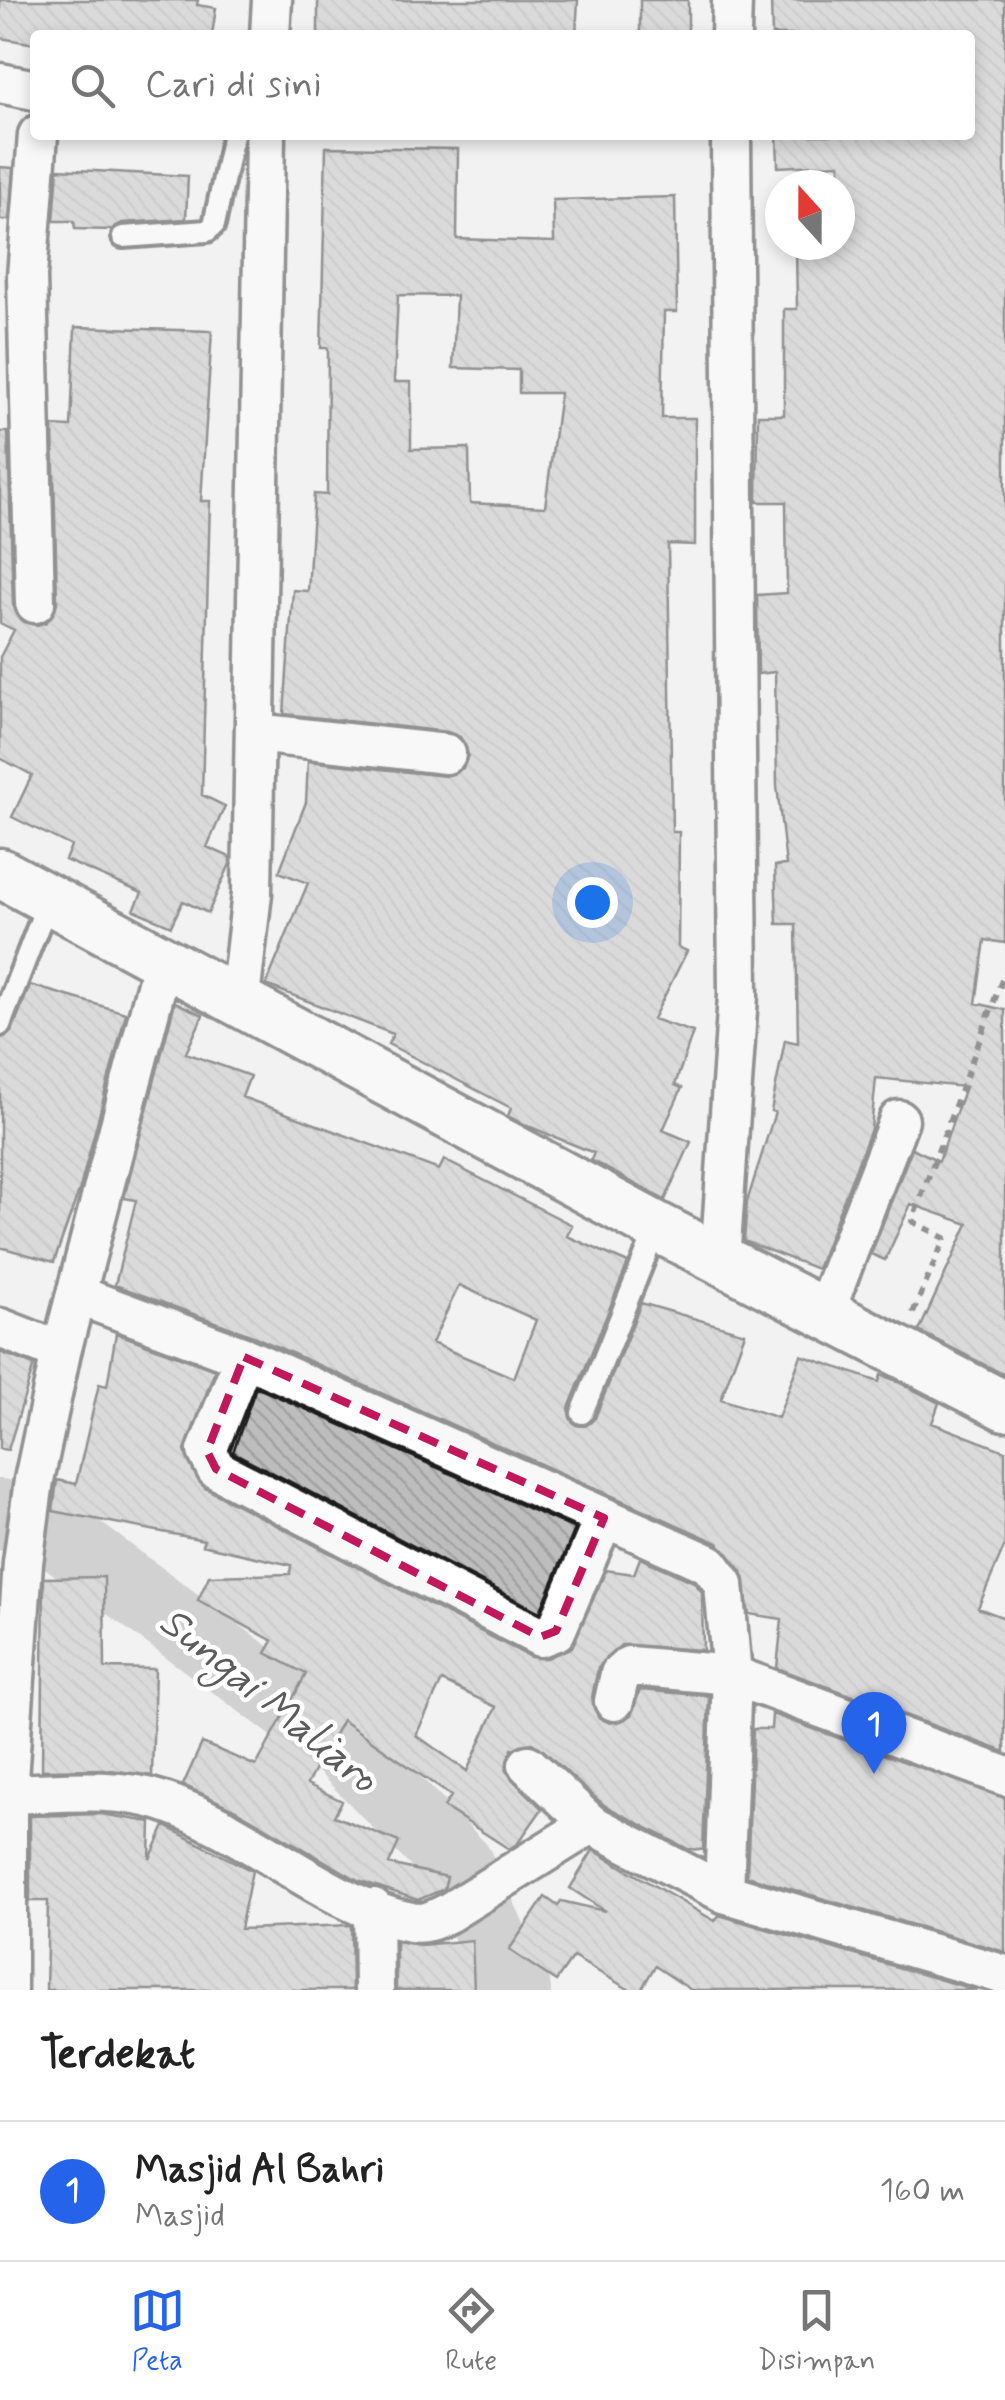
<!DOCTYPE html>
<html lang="id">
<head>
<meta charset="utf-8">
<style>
	body { margin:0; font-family:Mynerve,sans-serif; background:#f2f2f2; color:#222 }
	.compass { position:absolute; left:765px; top:170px; width:90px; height:90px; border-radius:50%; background:#fff; box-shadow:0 5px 15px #0003; rotate:339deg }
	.you { position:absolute; left:592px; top:902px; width:35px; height:35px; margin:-25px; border:8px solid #fff; border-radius:50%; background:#1a73e8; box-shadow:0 0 0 15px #1a73e833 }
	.badge { display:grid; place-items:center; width:65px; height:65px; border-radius:50%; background:#2563eb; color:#fff; font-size:32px; font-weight:700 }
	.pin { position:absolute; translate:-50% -82px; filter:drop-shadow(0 2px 5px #0008) }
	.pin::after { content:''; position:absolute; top:52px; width:35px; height:30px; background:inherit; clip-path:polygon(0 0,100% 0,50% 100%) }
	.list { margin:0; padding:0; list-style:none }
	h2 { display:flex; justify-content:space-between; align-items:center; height:130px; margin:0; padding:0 40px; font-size:42px }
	h2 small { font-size:32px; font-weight:400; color:#767676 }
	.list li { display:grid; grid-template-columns:65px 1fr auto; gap:30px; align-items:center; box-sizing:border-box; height:140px; padding:0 40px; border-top:2px solid #e0e0e0 }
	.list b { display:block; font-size:38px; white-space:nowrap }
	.list p { margin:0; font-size:32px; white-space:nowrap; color:#767676 }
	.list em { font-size:32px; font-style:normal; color:#767676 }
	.icon { flex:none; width:55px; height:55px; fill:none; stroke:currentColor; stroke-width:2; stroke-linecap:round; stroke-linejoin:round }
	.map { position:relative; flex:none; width:1005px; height:1990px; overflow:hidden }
	.search { position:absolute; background:#fff; box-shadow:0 5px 15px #0003; left:30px; right:30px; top:30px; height:110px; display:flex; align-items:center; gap:25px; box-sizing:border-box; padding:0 35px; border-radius:10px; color:#767676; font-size:38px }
	.sheet { height:270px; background:#fff }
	nav { display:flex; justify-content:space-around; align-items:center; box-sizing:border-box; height:140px; border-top:2px solid #e0e0e0; background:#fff; font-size:28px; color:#767676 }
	nav a { display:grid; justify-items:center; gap:5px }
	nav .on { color:#2563eb }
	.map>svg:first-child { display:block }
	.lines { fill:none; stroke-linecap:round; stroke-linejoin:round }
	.river { stroke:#a8a8a8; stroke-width:70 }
	.building { fill:url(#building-back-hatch); stroke:#1c1c1c; stroke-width:2.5; fill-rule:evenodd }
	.service-casing { stroke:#1c1c1c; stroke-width:28 }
	.minor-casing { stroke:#1c1c1c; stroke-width:45 }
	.tertiary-casing { stroke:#1c1c1c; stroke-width:55 }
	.path { stroke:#1c1c1c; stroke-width:6; stroke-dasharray:8 8; stroke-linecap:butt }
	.service { stroke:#fff; stroke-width:20 }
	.minor { stroke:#fff; stroke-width:38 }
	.tertiary { stroke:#fff; stroke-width:48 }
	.marked { fill:none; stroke:#c2185b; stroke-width:8; stroke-dasharray:20 12; stroke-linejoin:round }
	.labels { text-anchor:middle; stroke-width:9; stroke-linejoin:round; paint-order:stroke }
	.water-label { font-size:42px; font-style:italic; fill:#5b5b5b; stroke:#fff }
</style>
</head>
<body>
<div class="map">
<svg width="1005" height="1990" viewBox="0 0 1005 1990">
	<defs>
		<pattern id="building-back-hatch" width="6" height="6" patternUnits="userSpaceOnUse" patternTransform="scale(2.5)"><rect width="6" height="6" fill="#bdbdbd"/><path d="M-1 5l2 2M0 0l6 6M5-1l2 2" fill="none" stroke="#a2a2a2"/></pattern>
	</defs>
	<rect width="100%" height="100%" fill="#f2f2f2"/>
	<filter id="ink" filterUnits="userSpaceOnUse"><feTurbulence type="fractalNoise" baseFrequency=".01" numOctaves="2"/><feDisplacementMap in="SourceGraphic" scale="20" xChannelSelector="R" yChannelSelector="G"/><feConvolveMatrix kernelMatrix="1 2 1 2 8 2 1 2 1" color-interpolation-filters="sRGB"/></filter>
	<g filter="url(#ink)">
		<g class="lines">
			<path class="river" d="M0 1514 51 1529 336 1740 459 1866 516 1990"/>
		</g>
		<path class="building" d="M0 0H198L197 5 216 8 212 35H35V44L0 38Z
			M318 0H578L576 35H318Z
			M640 0H688V35H640Z
			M771 0H1005V943L985 940 976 1003 1005 1010V1375L919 1331 968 1224 911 1204 885 1260 871 1254 912 1148 939 1161 965 1087 876 1078 871 1129 817 1269 744 1241 747 1202 775 1112 771 1111 785 1040 798 1043 796 924H777L775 866 786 865 777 786 775 672 758 674 757 595 787 593 786 502H757L758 415H784V309H797L796 245H840V164L778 167 777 135H970V35H772Z
			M326 147 458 149 457 239 554 242 553 200 675 197 677 312H664L662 418H695V545L668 544 672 832H679L678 947 687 951 653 1019 693 1032 675 1085 682 1088 663 1130 691 1142 665 1200 591 1160 594 1153 523 1124 508 1116 511 1108 388 1044 393 1034 266 985 308 883 279 872 306 802 308 761 445 776 463 768 468 755 460 737 448 732 284 714 293 590 308 591 314 494 327 495 328 348H321ZM398 295 456 296 453 368 519 370V393H560L545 507 470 503 469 448 411 449V382H394Z
			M0 167 13 168 9 220H0Z
			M58 169 188 176 186 219 122 223 112 230 75 229 74 221H54Z
			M75 327 212 331 201 501H210L202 795 225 806 207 847 230 857V864L208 913 183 901 171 926 134 910 142 893 65 860 71 846 12 817 32 775 0 758V657L14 630 0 623V432H8L13 605 23 622 37 625 47 622 57 603 53 426 71 427Z
			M30 985 126 1013 80 1188 54 1262 0 1247V1038L12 1031Z
			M175 1002 203 1015 186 1053 250 1076 242 1097 439 1170 444 1160 572 1225 567 1236 628 1263 569 1408 576 1425 585 1426 595 1418 641 1303 745 1333 721 1399 778 1418 801 1355 879 1382 881 1375 892 1379 939 1403 932 1423 1005 1451V1545L978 1608 1005 1618V1752L777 1668 782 1619 749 1614 742 1571 718 1543 253 1336 115 1285 136 1200 124 1198ZM459 1285 536 1320 514 1378 432 1343Z
			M116 1333 215 1370 185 1451 205 1488 530 1657 547 1658 572 1647 606 1570 634 1574 640 1558 694 1582 702 1592 703 1650 621 1645 598 1668 592 1697 598 1717 610 1723 631 1715 640 1690 709 1696 703 1850 688 1849 604 1805 532 1743 512 1749 506 1771 542 1809 518 1843 509 1849 444 1807 451 1796 342 1720 307 1784 342 1801 334 1816 399 1842 389 1864 447 1877 444 1889 418 1900 358 1880 236 1810 183 1785 202 1743 256 1766 306 1674 266 1653 273 1641 198 1600 209 1576 290 1574 291 1565 202 1545 204 1540 53 1511 57 1480 76 1484 99 1384 107 1386ZM442 1681 496 1707 467 1771 416 1735Z
			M0 1352 34 1365 8 1450 0 1449Z
			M256 1387 575 1529 540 1612 233 1452Z
			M104 1577 105 1668 155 1669 152 1776 103 1769 42 1770 44 1578Z
			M772 1714 1005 1798V1952L747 1876 753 1729H771Z
			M101 1814 151 1822 150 1859 165 1826 252 1871 240 1929 351 1925 352 1990H46L48 1901H30V1816Z
			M593 1850 715 1921 719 1915 976 1990H691L655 1966 641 1990H630L573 1957 556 1981 509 1950 545 1897 558 1906 561 1901 605 1911 570 1888Z
			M472 1940 474 1990H396V1941L421 1945Z"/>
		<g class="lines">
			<g class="service-casing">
				<path id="service" d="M123 237 207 231 214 225 233 135
					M0 1025 49 899
					M582 1413 657 1227"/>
			</g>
			<g class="minor-casing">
				<path id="minor" d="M270 35 272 0
					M731 35 732 0
					M0 83 35 90
					M35 603 27 276 38 135
					M255 733 446 754
					M240 999 252 893 265 135
					M720 1261 738 996 731 135
					M77 1295 244 1357 709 1564 724 1584 732 1675 1005 1776
					M824 1314 899 1120
					M0 1328 61 1352
					M244 1357 207 1451 216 1469 540 1637 556 1631 604 1518
					M614 1701 620 1674 629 1666 732 1675 724 1893
					M528 1765 591 1824
					M0 1794C52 1794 111 1785 161 1801 247 1828 327 1906 411 1922 425 1925 436 1919 448 1913L591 1824 724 1893 1005 1975
					M373 1908 374 1990
					M7 1990V1794L23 1563 34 1480 61 1352 163 960"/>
			</g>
			<g class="tertiary-casing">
				<path id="tertiary" d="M0 873 657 1227 1005 1406"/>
			</g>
			<path class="path" d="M913 1313 945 1238 912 1221 1005 972"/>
			<use href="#service" class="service"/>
			<use href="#minor" class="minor"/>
			<use href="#tertiary" class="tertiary"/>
		</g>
	</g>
	<path d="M0 0H1005V1990H0ZM244 1357 604 1518 556 1631 540 1637 216 1469 207 1451Z" fill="#f2f2f2" fill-opacity=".55" fill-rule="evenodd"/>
	<path class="marked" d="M244 1357 604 1518 556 1631 540 1637 216 1469 207 1451Z"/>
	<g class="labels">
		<g class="water-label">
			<text transform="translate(270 1698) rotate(39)" y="15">Sungai Maliaro</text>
		</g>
	</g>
</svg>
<svg class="compass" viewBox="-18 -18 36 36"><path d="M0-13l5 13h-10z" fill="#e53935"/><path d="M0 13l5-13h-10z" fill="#767676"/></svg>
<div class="you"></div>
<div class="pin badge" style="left:874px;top:1774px">1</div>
<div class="search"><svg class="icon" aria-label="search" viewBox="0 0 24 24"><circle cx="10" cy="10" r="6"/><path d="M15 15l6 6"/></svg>Cari di sini</div>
</div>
<section class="sheet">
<h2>Terdekat<small></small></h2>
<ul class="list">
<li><span class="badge">1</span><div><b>Masjid Al Bahri</b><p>Masjid</p></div><em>160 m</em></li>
</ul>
</section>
<nav>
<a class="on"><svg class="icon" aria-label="map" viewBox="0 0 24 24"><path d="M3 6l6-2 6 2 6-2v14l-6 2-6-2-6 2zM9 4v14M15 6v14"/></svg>Peta</a>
<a><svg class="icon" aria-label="directions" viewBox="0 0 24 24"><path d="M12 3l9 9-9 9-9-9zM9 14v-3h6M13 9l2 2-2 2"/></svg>Rute</a>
<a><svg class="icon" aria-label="saved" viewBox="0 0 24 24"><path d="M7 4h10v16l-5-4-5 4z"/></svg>Disimpan</a>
</nav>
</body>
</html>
